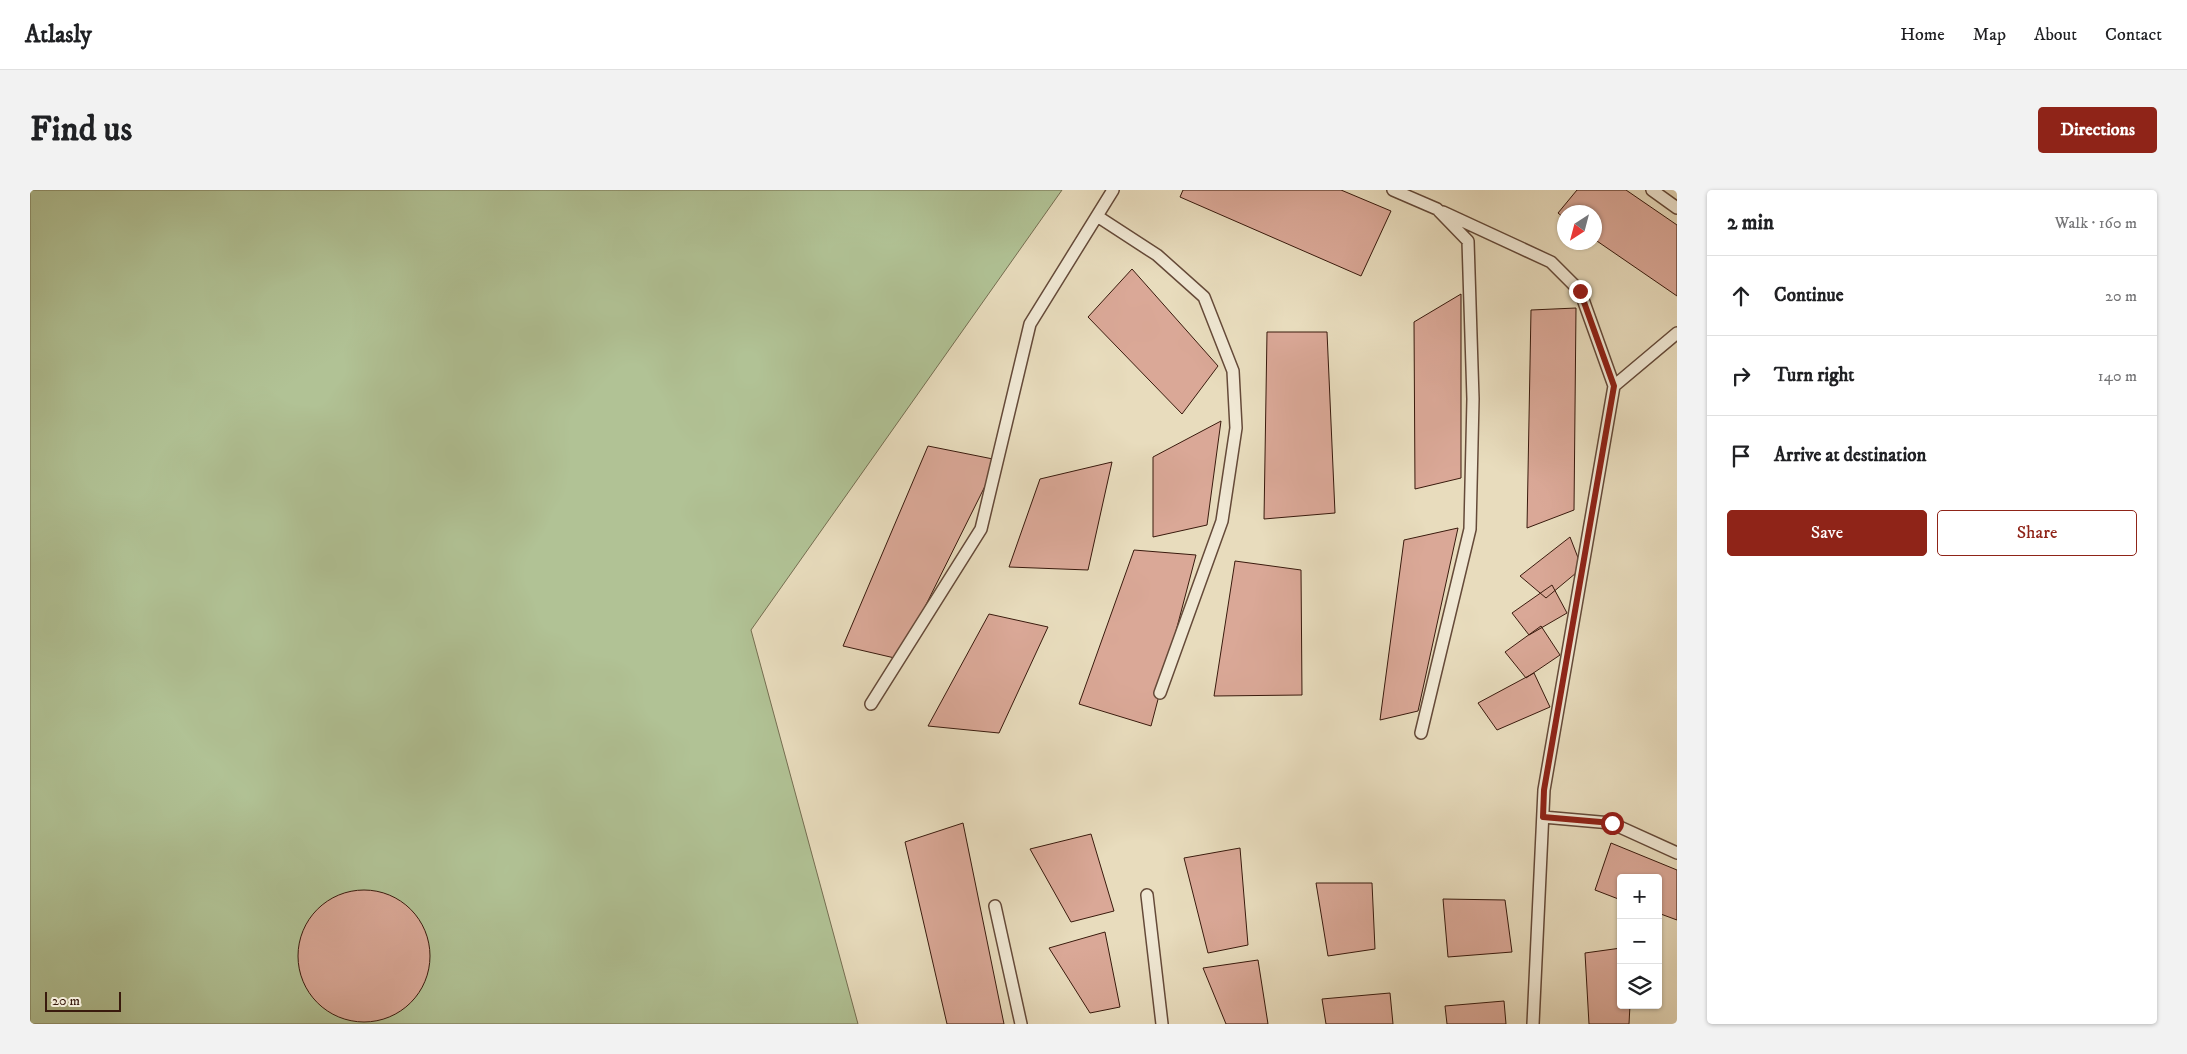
<!DOCTYPE html>
<html lang="en">
<head>
<meta charset="utf-8">
<style>
	body { margin:0; font-family:"IM FELL DW Pica",serif; background:#f2f2f2; color:#202124 }
	.controls { position:absolute; right:15px; bottom:15px; display:grid; overflow:hidden; border-radius:5px; box-shadow:0 1px 4px #0004 }
	.controls button { width:45px; height:45px; display:grid; place-items:center; padding:0; border:0; border-bottom:1px solid #e0e0e0; background:#fff; color:#202124; font:25px sans-serif }
	.compass { position:absolute; left:1527px; top:15px; width:45px; height:45px; border-radius:50%; background:#fff; box-shadow:0 1px 4px #0004; rotate:216deg }
	.scale { position:absolute; left:15px; bottom:12px; width:76px; box-sizing:border-box; padding-left:5px; border:2px solid #391a0d; border-top:0; font-size:14px; line-height:18px; white-space:nowrap; color:#391a0d; -webkit-text-stroke:4px #f0e8d4; paint-order:stroke }
	.stop { position:absolute; width:15px; height:15px; margin:-11px; border:4px solid #8f2418; border-radius:50%; background:#fff }
	.stop.end { background:#8f2418; border-color:#fff; box-shadow:0 1px 5px #0008 }
	.list { margin:0; padding:0; list-style:none }
	h2 { display:flex; justify-content:space-between; align-items:center; height:65px; margin:0; padding:0 20px; font-size:21px }
	h2 small { font-size:16px; font-weight:400; color:#757577 }
	.list li { display:grid; grid-template-columns:32px 1fr auto; gap:15px; align-items:center; box-sizing:border-box; height:80px; padding:0 20px; border-top:1px solid #e0e0e0 }
	.list b { display:block; font-size:19px; white-space:nowrap }
	.list em { font-size:16px; font-style:normal; color:#757577 }
	.actions { display:flex; gap:10px; padding:15px 20px }
	.actions a { flex:1; padding:11px 0; border:1px solid #8f2418; border-radius:5px; text-align:center; font-size:18px; color:#8f2418 }
	.actions .main { background:#8f2418; color:#fff }
	.icon { flex:none; width:28px; height:28px; fill:none; stroke:currentColor; stroke-width:2; stroke-linecap:round; stroke-linejoin:round }
	.map { position:relative; flex:none; width:1647px; height:834px; overflow:hidden; border-radius:5px }
	header { display:flex; align-items:center; gap:30px; box-sizing:border-box; height:70px; padding:0 25px; background:#fff; border-bottom:1px solid #e0e0e0 }
	header strong { font-size:24px }
	nav { display:flex; gap:28px; margin-inline-start:auto; font-size:18px }
	.intro { display:flex; align-items:center; justify-content:space-between; box-sizing:border-box; height:120px; padding:0 30px }
	h1 { margin:0; font-size:35px }
	.button { padding:12px 22px; border-radius:5px; background:#8f2418; color:#fff; font-size:18px; font-weight:700 }
	main { display:flex; gap:30px; padding:0 30px }
	aside { flex:1; background:#fff; border-radius:5px; box-shadow:0 1px 4px #0004 }
	.map>svg:first-child { display:block }
	.green { fill:#b1c295; stroke:#756e51 }
	.building { fill:#daa897; stroke:#391a0d }
	.lines { fill:none; stroke-linecap:round; stroke-linejoin:round }
	.service-casing { stroke:#654a39; stroke-width:14 }
	.service { stroke:#f0e8d4; stroke-width:11 }
	.route { stroke:#8f2418; stroke-width:6 }
</style>
</head>
<body>
<header>
<strong>Atlasly</strong>
<nav><a>Home</a><a>Map</a><a>About</a><a>Contact</a></nav>
</header>
<div class="intro"><h1>Find us</h1><a class="button">Directions</a></div>
<main>
<div class="map">
<svg width="1647" height="834" viewBox="0 0 1647 834">
	<rect width="100%" height="100%" fill="#e8dcbd"/>
	<filter id="stains"><feTurbulence type="fractalNoise" baseFrequency=".004" numOctaves="4"/><feColorMatrix values="0 0 0 0 .2 0 0 0 0 .09 0 0 0 0 .02 0 0 0 .5 -.17"/></filter>
	<radialGradient id="worn" r=".72"><stop offset=".6" stop-color="#630" stop-opacity="0"/><stop offset="1" stop-color="#630" stop-opacity=".3"/></radialGradient>
	<path class="green" d="M0 0H1032L721 440 828 834H0Z"/>
	<path class="building" d="M1153 0H1311L1361 21 1331 86 1150 7Z
		M1547 0H1596L1647 35V106L1564 49V22H1534V28L1528 23Z
		M1102 79 1188 176 1152 224 1058 127Z
		M1431 104V288L1385 299 1384 132Z
		M1546 118 1544 320 1497 338 1501 120Z
		M1237 142H1297L1305 323 1234 329Z
		M1191 231 1177 335 1123 347V267Z
		M898 256 968 270 869 469 813 456Z
		M1082 272 1058 380 979 377 1010 289Z
		M1428 338 1388 521 1350 530 1374 350Z
		M1540 347 1552 378 1516 408 1490 386Z
		M1104 360 1166 365 1121 536 1049 514Z
		M1205 371 1271 380 1272 505 1184 506Z
		M1522 395 1537 423 1499 445 1482 423Z
		M959 424 1018 437 969 543 898 536Z
		M1511 436 1530 465 1496 488 1475 462Z
		M1504 483 1520 517 1467 540 1448 513Z
		M933 633 974 834H917L875 652Z
		M1061 644 1084 721 1041 732 1000 659Z
		M1581 653 1647 680V730L1628 723V688H1591V710L1565 700Z
		M1210 658 1218 755 1178 763 1154 668Z
		M1286 693H1342L1345 759 1298 766Z
		M268 766a66 66 0 1 1 132 0a66 66 0 1 1-132 0Z
		M1413 709 1475 710 1482 762 1418 767Z
		M1075 742 1090 817 1060 823 1019 758Z
		M1591 758V815H1600L1599 834H1559L1555 763Z
		M1228 770 1238 834H1196L1173 778Z
		M1360 803 1363 834H1296L1292 809Z
		M1474 811 1476 834H1417L1415 816Z"/>
	<g class="lines">
		<g class="service-casing">
			<path id="service" d="M1363 0 1407 19 1438 51 1443 209 1440 339 1391 543
				M1622 0 1647 18
				M1413 22 1521 72 1550 101 1584 196
				M1067 26 1127 65 1174 107 1203 181 1206 238 1192 331 1130 503
				M841 514 951 339 1000 134 1083 0
				M1513 627 1581 633 1647 663
				M1117 705 1132 834
				M965 716 991 834
				M1503 834 1514 600 1584 196 1647 143"/>
		</g>
		<use href="#service" class="service"/>
	</g>
	<g class="lines">
		<path class="route" d="M1550 101 1584 196 1514 600 1513 627 1582 633"/>
	</g>
	<rect width="100%" height="100%" filter="url(#stains)"/>
	<rect width="100%" height="100%" fill="url(#worn)"/>
</svg>
<div class="controls">
<button>+</button>
<button>−</button>
<button><svg class="icon" aria-label="layers" viewBox="0 0 24 24"><path d="M12 4l9 5-9 5-9-5zM3 14l9 5 9-5"/></svg></button>
</div>
<svg class="compass" viewBox="-18 -18 36 36"><path d="M0-13l5 13h-10z" fill="#e53935"/><path d="M0 13l5-13h-10z" fill="#757577"/></svg>
<div class="scale">20 m</div>
<div class="stop" style="left:1582px;top:633px"></div>
<div class="stop end" style="left:1550px;top:101px"></div>
</div>
<aside>
<h2>2 min<small>Walk · 160 m</small></h2>
<ul class="list">
<li><svg class="icon" aria-label="ahead" viewBox="0 0 24 24"><path d="M12 20V5M6 11l6-6 6 6"/></svg><div><b>Continue</b></div><em>20 m</em></li>
<li><svg class="icon" aria-label="right" viewBox="0 0 24 24"><path d="M7 20v-9h11M14 6l5 5-5 5"/></svg><div><b>Turn right</b></div><em>140 m</em></li>
<li><svg class="icon" aria-label="arrive" viewBox="0 0 24 24"><path d="M6 21V4h12l-3 4 3 4H6"/></svg><div><b>Arrive at destination</b></div></li>
</ul>
<div class="actions"><a class="main">Save</a><a>Share</a></div>
</aside>
</main>
</body>
</html>
